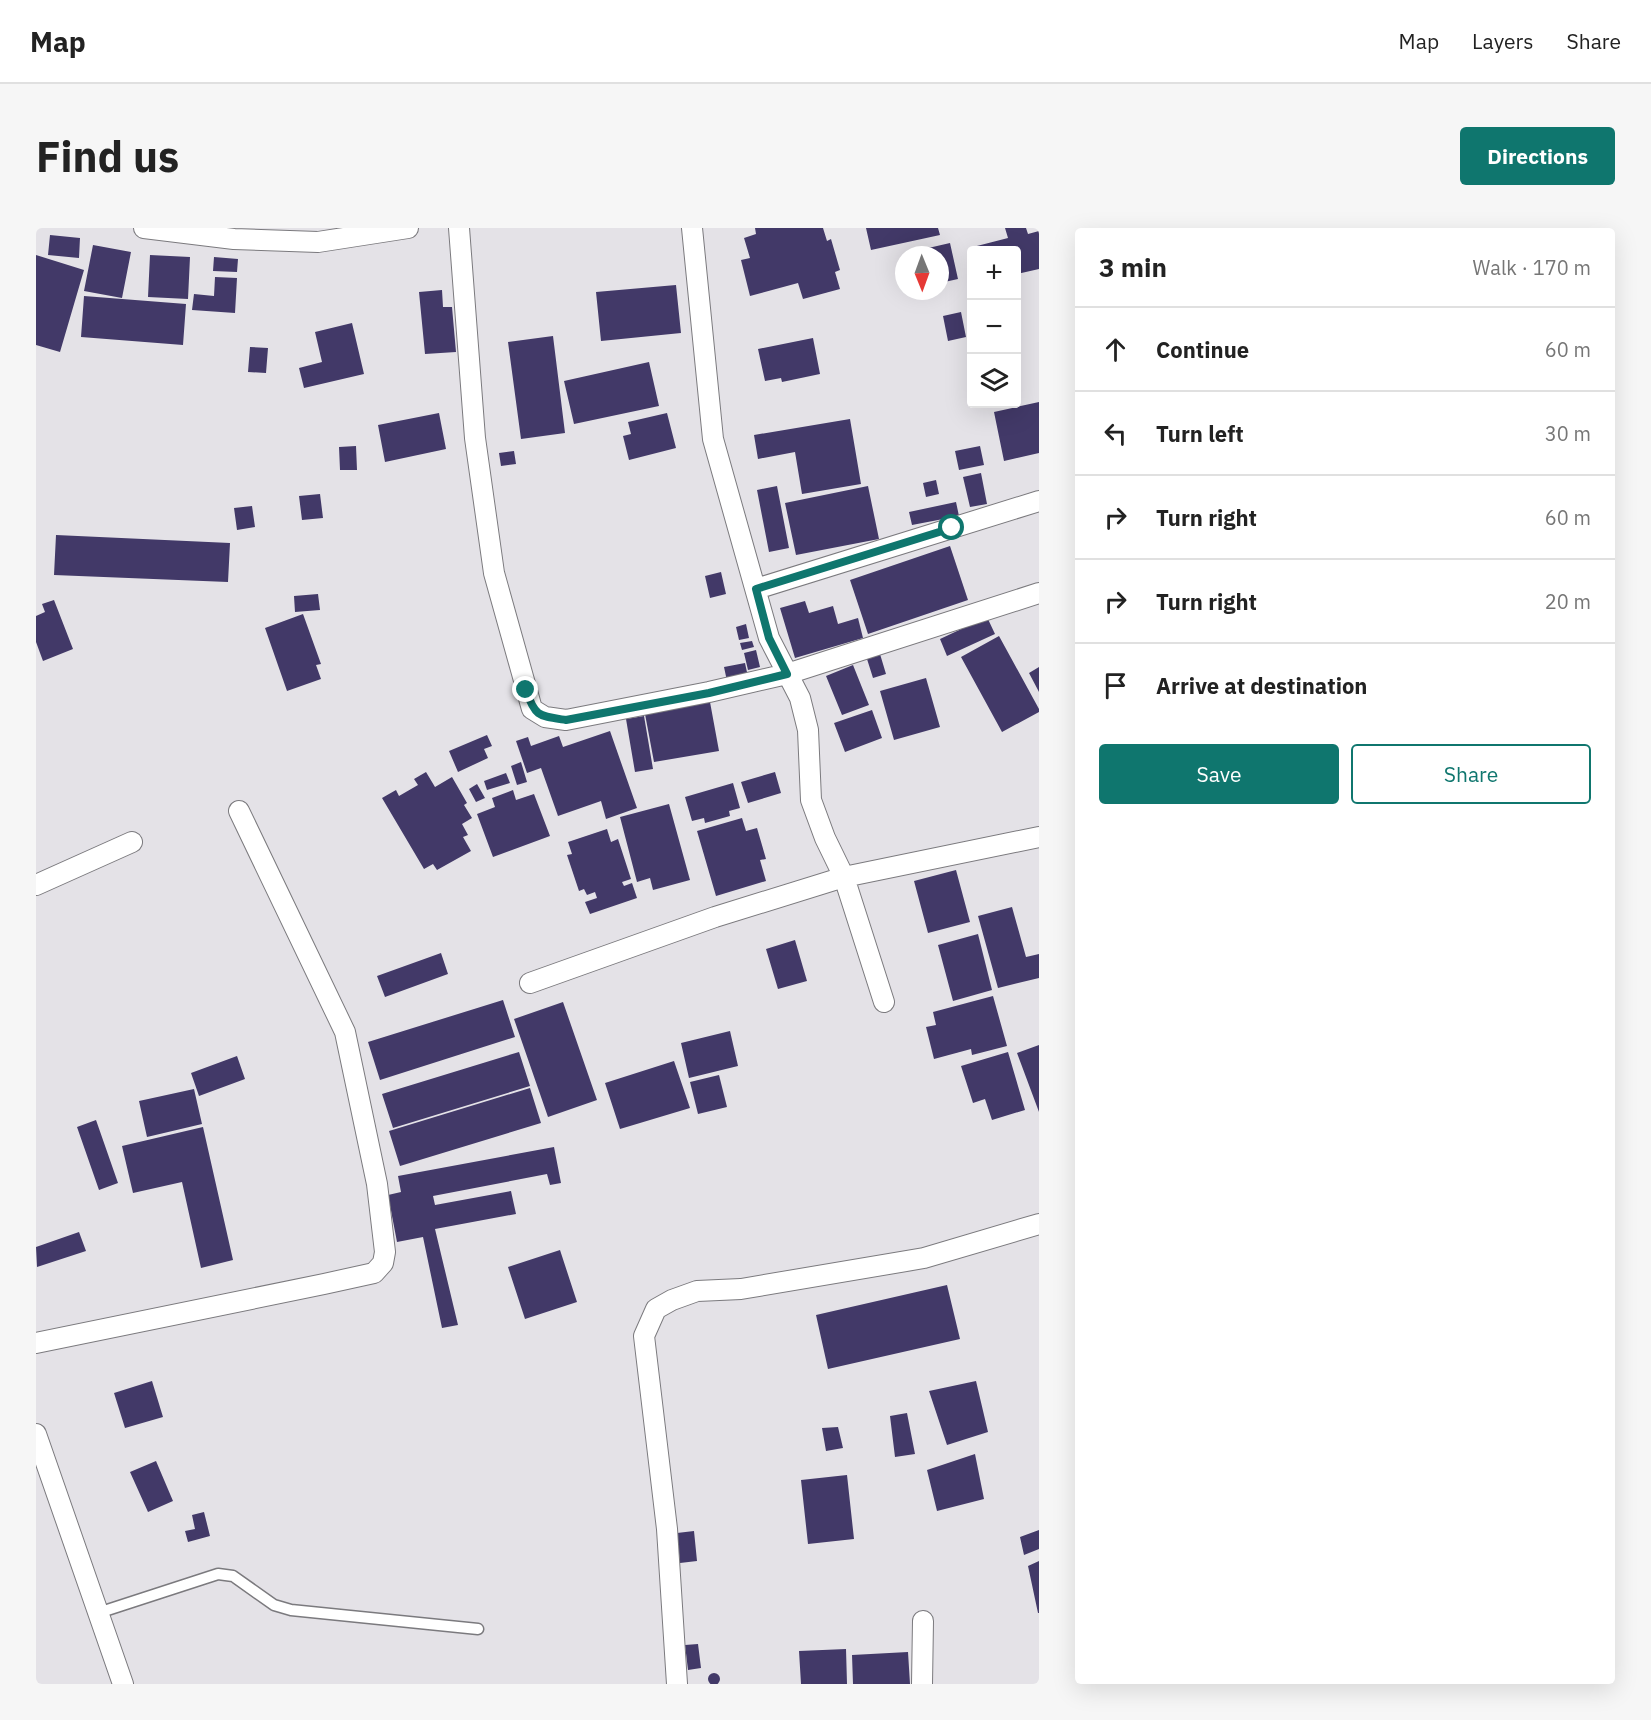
<!DOCTYPE html>
<html lang="en">
<head>
<meta charset="utf-8">
<style>
	body { margin:0; font-family:"IBM Plex Sans",sans-serif; background:#f6f6f6; color:#222 }
	.controls { position:absolute; right:18px; top:18px; display:grid; overflow:hidden; border-radius:6px; box-shadow:0 6px 24px #0002 }
	.controls button { width:54px; height:54px; display:grid; place-items:center; padding:0; border:0; border-bottom:2px solid #e0e0e0; background:#fff; color:#222; font:30px sans-serif }
	.compass { position:absolute; left:859px; top:18px; width:54px; height:54px; border-radius:50%; background:#fff; box-shadow:0 6px 24px #0002; rotate:179deg }
	.stop { position:absolute; width:18px; height:18px; margin:-14px; border:4px solid #0f766e; border-radius:50%; background:#fff }
	.stop.end { background:#0f766e; border-color:#fff; box-shadow:0 2px 6px #0008 }
	.list { margin:0; padding:0; list-style:none }
	h2 { display:flex; justify-content:space-between; align-items:center; height:78px; margin:0; padding:0 24px; font-size:26px }
	h2 small { font-size:20px; font-weight:400; color:#767676 }
	.list li { display:grid; grid-template-columns:39px 1fr auto; gap:18px; align-items:center; box-sizing:border-box; height:84px; padding:0 24px; border-top:2px solid #e0e0e0 }
	.list b { display:block; font-size:22px; white-space:nowrap }
	.list em { font-size:20px; font-style:normal; color:#767676 }
	.actions { display:flex; gap:12px; padding:18px 24px }
	.actions a { flex:1; padding:14px 0; border:2px solid #0f766e; border-radius:6px; text-align:center; font-size:21px; color:#0f766e }
	.actions .main { background:#0f766e; color:#fff }
	.icon { flex:none; width:33px; height:33px; fill:none; stroke:currentColor; stroke-width:2; stroke-linecap:round; stroke-linejoin:round }
	.map { position:relative; flex:none; width:1003px; height:1456px; overflow:hidden; border-radius:6px }
	header { display:flex; align-items:center; gap:36px; box-sizing:border-box; height:84px; padding:0 30px; background:#fff; border-bottom:2px solid #e0e0e0 }
	header strong { font-size:28px }
	nav { display:flex; gap:33px; margin-inline-start:auto; font-size:21px }
	.intro { display:flex; align-items:center; justify-content:space-between; box-sizing:border-box; height:144px; padding:0 36px }
	h1 { margin:0; font-size:42px }
	.button { padding:15px 27px; border-radius:6px; background:#0f766e; color:#fff; font-size:21px; font-weight:700 }
	main { display:flex; gap:36px; padding:0 36px }
	aside { flex:1; background:#fff; border-radius:6px; box-shadow:0 6px 24px #0002 }
	.map>svg:first-child { display:block }
	.building { fill:#423968 }
	.lines { fill:none; stroke-linecap:round; stroke-linejoin:round }
	.service-casing { stroke:#7b7a7e; stroke-width:13 }
	.minor-casing { stroke:#7b7a7e; stroke-width:22 }
	.service { stroke:#fff; stroke-width:10 }
	.minor { stroke:#fff; stroke-width:20 }
	.route { stroke:#0f766e; stroke-width:8 }
</style>
</head>
<body>
<header>
<strong>Map</strong>
<nav><a>Map</a><a>Layers</a><a>Share</a></nav>
</header>
<div class="intro"><h1>Find us</h1><a class="button">Directions</a></div>
<main>
<div class="map">
<svg width="1003" height="1456" viewBox="0 0 1003 1456">
	<rect width="100%" height="100%" fill="#e4e2e7"/>
	<path class="building" d="M719 0H787L791 13 795 11 804 42 799 44 804 61 767 71 762 55 714 68 705 32 714 30 708 10 720 6Z
		M830 0H902L904 7 835 22Z
		M969 0H990L992 6 1003 3V41L981 46V22H938L937 19 972 10Z
		M14 7 44 10 43 30 12 27Z
		M914 15 922 51 904 55V27H889L888 21Z
		M57 17 95 24 86 70 48 63Z
		M0 27 48 42 24 124 0 117Z
		M114 27 154 29 152 71 112 69Z
		M178 29 202 31 201 44 177 43Z
		M179 49 201 50 199 85 156 82 158 66 178 68Z
		M640 57 645 105 565 113 560 64Z
		M406 62 407 79H416L420 124 389 126 383 64Z
		M48 68 150 76 147 117 45 109Z
		M925 84 930 109 912 113 907 88Z
		M316 95 328 146 268 160 263 140 286 134 279 104Z
		M517 108 529 205 485 211 472 114Z
		M777 110 784 146 746 154 745 150 729 153 722 121Z
		M214 119 232 120 230 145 212 144Z
		M613 134 623 178 538 196 528 153Z
		M1003 174V225L968 233 958 184Z
		M403 185 410 221 349 234 342 197Z
		M631 185 640 220 593 232 587 208 595 206 592 194Z
		M814 191 825 256 766 266 759 224 722 231 718 207Z
		M320 218 321 242H304L303 219Z
		M944 218 948 237 923 242 919 223Z
		M478 223 480 236 465 238 463 225Z
		M945 245 951 276 934 279 927 249Z
		M900 252 903 266 890 269 887 255Z
		M741 258 753 320 733 324 721 262Z
		M832 258 843 311 760 327 749 275Z
		M284 266 287 290 266 292 263 268Z
		M920 274 923 288 876 297 873 284Z
		M216 278 219 299 201 302 198 280Z
		M20 307 194 315 192 354 18 347Z
		M914 318 932 372 832 406 814 352Z
		M685 344 690 366 674 370 669 348Z
		M282 366 284 382 259 384 258 368Z
		M18 372 37 421 7 433 0 414V388L9 384 6 376Z
		M769 373 773 385 797 378 802 396 822 390 827 410 759 430 744 380Z
		M267 386 285 436 280 437 285 451 251 463 229 400Z
		M951 389 959 406 911 428 904 411Z
		M710 396 713 410 703 412 700 399Z
		M963 408 1003 481V484L966 504 925 429Z
		M716 413 718 419 706 422 704 415Z
		M720 422 724 439 712 442 708 425Z
		M844 426 850 446 837 450 831 431Z
		M709 435 712 449 691 453 688 439Z
		M817 437 833 477 806 487 790 448Z
		M1003 439V464L993 445Z
		M890 450 904 499 858 512 844 463Z
		M674 474 683 523 618 534 609 486Z
		M836 482 846 510 809 524 798 495Z
		M608 488 617 541 599 544 590 491Z
		M574 503 601 580 570 591 565 573 522 588 505 540 491 545 480 513 492 509 495 518 523 508 527 519Z
		M451 507 456 518 448 521 452 530 422 544 413 523Z
		M485 534 491 554 481 557 475 538Z
		M390 544 399 559 416 549 431 575 428 577 436 590 426 596 432 607 427 609 435 623 401 642 397 636 388 641 346 570 360 562 363 568 382 557 378 551Z
		M739 544 745 565 712 575 705 554Z
		M470 545 474 555 451 562 448 553Z
		M697 555 704 580 693 583 694 588 669 595 668 590 656 593 649 569Z
		M441 556 449 570 440 574 433 561Z
		M477 562 480 572 498 566 514 608 457 629 441 586 459 579 456 570Z
		M633 576 654 652 617 662 614 650 601 654 584 589Z
		M706 590 710 603 721 600 730 631 724 632 730 653 680 668 661 603Z
		M571 601 575 614 582 611 595 651 586 654 588 658 596 655 601 670 554 686 549 674 561 670 559 664 551 667 548 661 543 663 531 627 536 626 532 614Z
		M920 642 934 694 892 705 878 653Z
		M976 679 990 729 1003 726V750L962 760 942 688Z
		M942 706 956 762 917 773 902 717Z
		M759 712 771 753 742 761 730 721Z
		M405 725 412 746 349 769 341 748Z
		M957 768 971 818 936 827 935 821 898 831 890 799 900 797 897 784Z
		M467 772 479 809 344 852 332 814Z
		M527 774 561 872 512 889 478 791Z
		M694 803 702 838 653 850 645 815Z
		M1003 817V884L981 825Z
		M483 824 494 858 357 900 346 866Z
		M972 824 989 882 956 892 949 871 937 875 925 838Z
		M201 828 209 851 163 868 155 845Z
		M638 833 654 880 584 901 569 855Z
		M683 847 691 879 662 886 654 854Z
		M494 860 505 895 364 938 353 903Z
		M158 861 166 896 111 909 103 873Z
		M60 892 82 955 63 962 41 899Z
		M167 899 197 1032 165 1040 146 954 97 965 86 918Z
		M518 919 525 955 514 957 511 946 397 968 399 977 475 963 480 986 399 1001 422 1097 406 1100 387 1009 361 1014 352 967 365 964 362 948Z
		M43 1004 50 1023 1 1039 0 1019Z
		M524 1022 541 1074 489 1091 472 1039Z
		M911 1057 924 1111 792 1141 780 1087Z
		M116 1153 127 1189 89 1200 78 1165Z
		M940 1153 952 1204 911 1217 893 1163Z
		M871 1185 879 1226 859 1229 854 1188Z
		M802 1199 807 1220 790 1223 786 1200Z
		M939 1226 948 1271 901 1283 891 1242Z
		M120 1233 137 1273 112 1284 94 1244Z
		M811 1247 818 1311 772 1316 765 1252Z
		M168 1284 174 1308 152 1314 149 1303 159 1301 156 1287Z
		M1003 1302V1321L988 1327 984 1309Z
		M658 1303 661 1333 644 1335 641 1305Z
		M1003 1333V1385H1002L992 1338Z
		M662 1416 665 1440 652 1442 649 1417Z
		M810 1421 811 1456H765L763 1423Z
		M872 1424 874 1456H817L816 1427Z
		M672 1451a6 6 0 1 1 12 0a6 6 0 1 1-12 0Z"/>
	<g class="lines">
		<g class="service-casing">
			<path id="service" d="M62 1385 182 1346 197 1348 238 1377 255 1382 442 1401"/>
		</g>
		<g class="minor-casing">
			<path id="minor" d="M108 0 198 11 282 14 372 0
				M423 0 439 210 458 345 496 481 509 489 530 492 673 464 751 446 1003 365
				M656 0 677 211 733 410 764 470 772 502 775 572 789 610 808 649 848 774
				M720 361 1003 273
				M0 657 96 614
				M494 755 679 689 808 649 1003 609
				M0 1115 288 1056 338 1045 347 1035 349 1024 341 956 309 804 203 583
				M0 1206 87 1456
				M641 1456 631 1301 608 1108 620 1081 636 1072 661 1063 705 1061 888 1030 1003 996
				M886 1456 887 1393"/>
		</g>
		<use href="#service" class="service"/>
		<use href="#minor" class="minor"/>
	</g>
	<g class="lines">
		<path class="route" d="M490 462C499 489 503 488 530 492L673 465 751 446 733 410 720 361 916 300"/>
	</g>
</svg>
<div class="controls">
<button>+</button>
<button>−</button>
<button><svg class="icon" aria-label="layers" viewBox="0 0 24 24"><path d="M12 4l9 5-9 5-9-5zM3 14l9 5 9-5"/></svg></button>
</div>
<svg class="compass" viewBox="-18 -18 36 36"><path d="M0-13l5 13h-10z" fill="#e53935"/><path d="M0 13l5-13h-10z" fill="#767676"/></svg>
<div class="stop" style="left:916px;top:300px"></div>
<div class="stop end" style="left:490px;top:462px"></div>
</div>
<aside>
<h2>3 min<small>Walk · 170 m</small></h2>
<ul class="list">
<li><svg class="icon" aria-label="ahead" viewBox="0 0 24 24"><path d="M12 20V5M6 11l6-6 6 6"/></svg><div><b>Continue</b></div><em>60 m</em></li>
<li><svg class="icon" aria-label="left" viewBox="0 0 24 24"><path d="M17 20v-9H6M10 6l-5 5 5 5"/></svg><div><b>Turn left</b></div><em>30 m</em></li>
<li><svg class="icon" aria-label="right" viewBox="0 0 24 24"><path d="M7 20v-9h11M14 6l5 5-5 5"/></svg><div><b>Turn right</b></div><em>60 m</em></li>
<li><svg class="icon" aria-label="right" viewBox="0 0 24 24"><path d="M7 20v-9h11M14 6l5 5-5 5"/></svg><div><b>Turn right</b></div><em>20 m</em></li>
<li><svg class="icon" aria-label="arrive" viewBox="0 0 24 24"><path d="M6 21V4h12l-3 4 3 4H6"/></svg><div><b>Arrive at destination</b></div></li>
</ul>
<div class="actions"><a class="main">Save</a><a>Share</a></div>
</aside>
</main>
</body>
</html>
